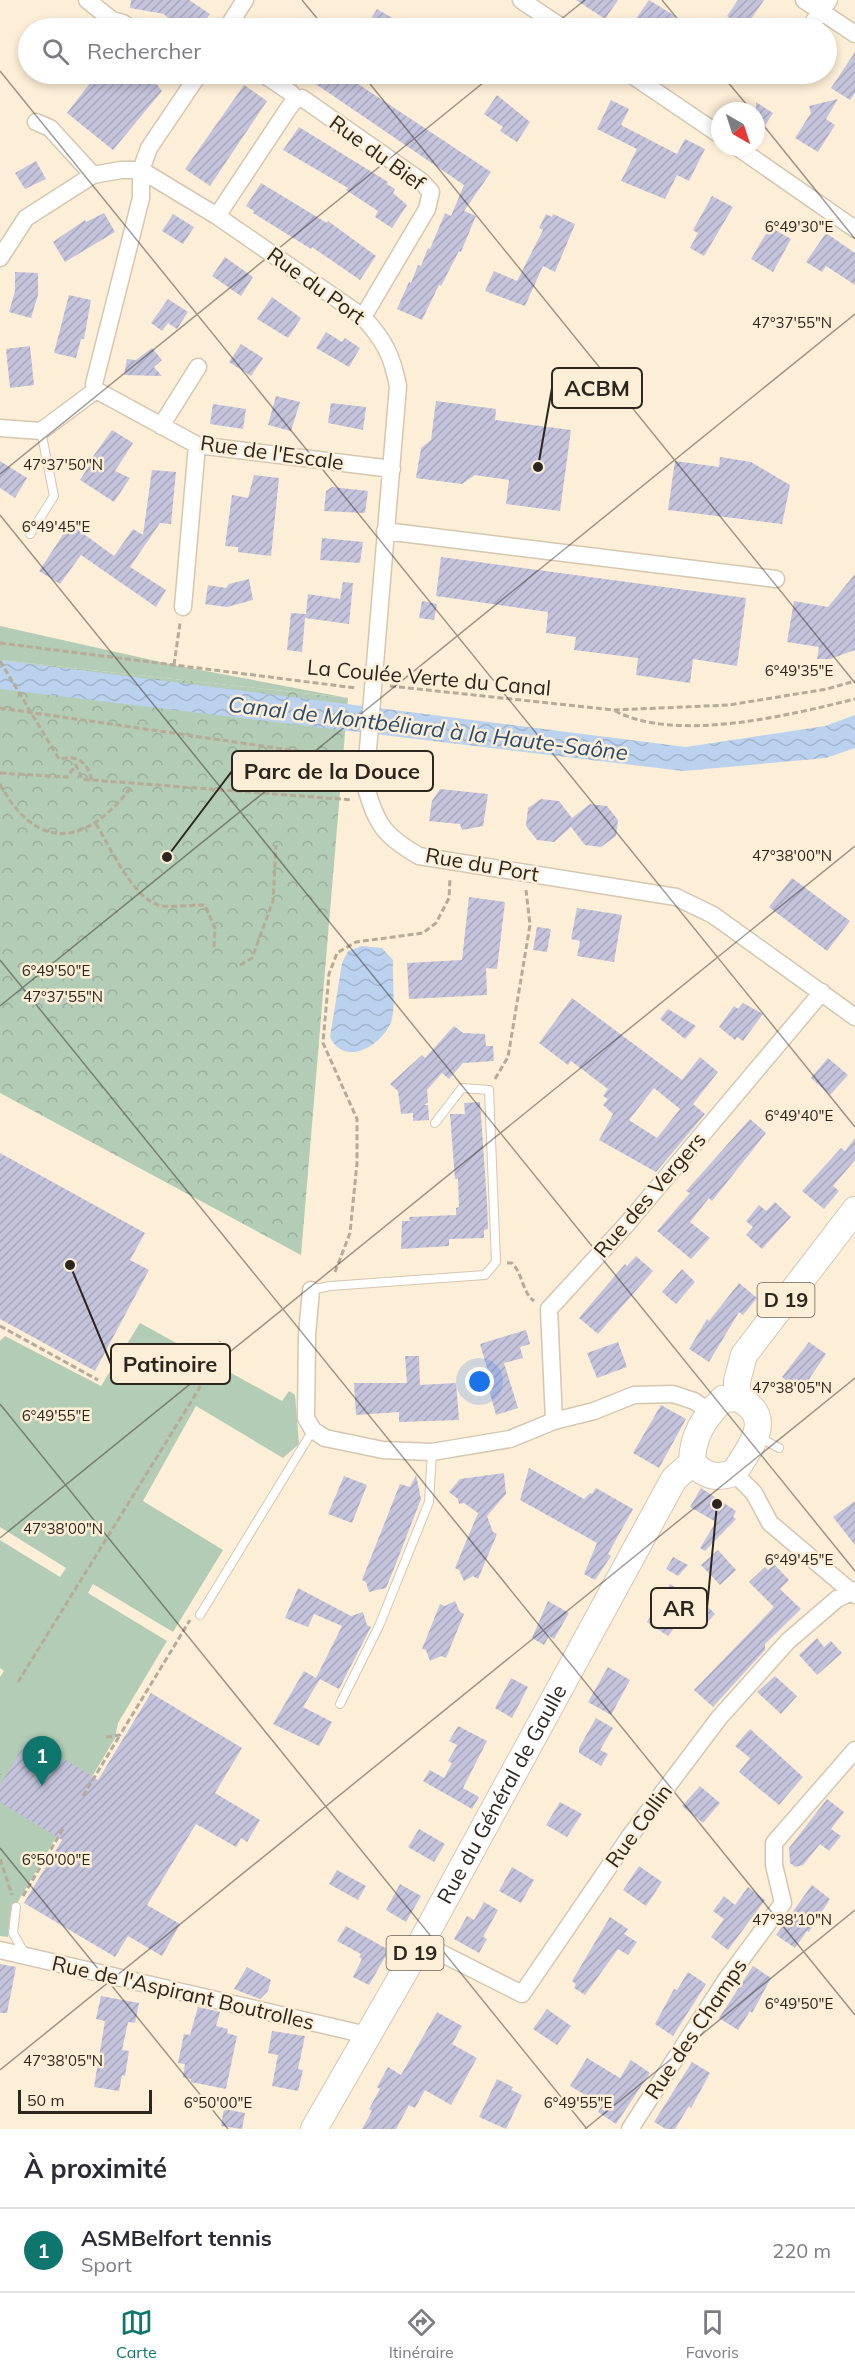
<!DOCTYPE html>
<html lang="fr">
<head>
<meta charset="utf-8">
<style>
	body { margin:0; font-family:Mulish,sans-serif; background:#f7f7f7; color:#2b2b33 }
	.compass { position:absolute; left:711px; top:102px; width:54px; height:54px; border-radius:50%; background:#fff; box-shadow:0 3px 9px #0003; rotate:141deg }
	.scale { position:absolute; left:18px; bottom:15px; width:134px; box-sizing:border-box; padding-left:6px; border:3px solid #2c261e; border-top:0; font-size:16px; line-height:21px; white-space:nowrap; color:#2c261e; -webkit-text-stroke:4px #fdeed7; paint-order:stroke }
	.you { position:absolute; left:480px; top:1382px; width:21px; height:21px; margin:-15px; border:4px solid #fff; border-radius:50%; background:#1a73e8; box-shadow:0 0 0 9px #1a73e833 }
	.badge { display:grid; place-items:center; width:39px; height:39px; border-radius:50%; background:#0f766e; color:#fff; font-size:20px; font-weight:700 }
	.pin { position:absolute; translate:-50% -50px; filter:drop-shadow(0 2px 3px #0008) }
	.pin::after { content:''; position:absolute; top:32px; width:21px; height:18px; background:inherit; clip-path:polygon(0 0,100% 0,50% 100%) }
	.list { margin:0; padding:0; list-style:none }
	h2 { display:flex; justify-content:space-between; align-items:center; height:78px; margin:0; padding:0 24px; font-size:26px }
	h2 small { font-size:20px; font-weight:400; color:#7c7c81 }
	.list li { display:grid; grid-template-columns:39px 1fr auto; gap:18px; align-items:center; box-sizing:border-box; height:84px; padding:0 24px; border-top:2px solid #e1e1e2 }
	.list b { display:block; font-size:22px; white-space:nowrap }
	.list p { margin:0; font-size:20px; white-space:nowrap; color:#7c7c81 }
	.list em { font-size:20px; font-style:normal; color:#7c7c81 }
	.icon { flex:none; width:33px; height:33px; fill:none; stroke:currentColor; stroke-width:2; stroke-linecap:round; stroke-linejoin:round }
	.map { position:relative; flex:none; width:855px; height:2129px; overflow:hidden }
	.search { position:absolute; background:#fff; box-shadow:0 3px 9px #0003; left:18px; right:18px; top:18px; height:66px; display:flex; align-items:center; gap:15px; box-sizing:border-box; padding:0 21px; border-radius:33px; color:#7c7c81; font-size:22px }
	.sheet { height:162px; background:#fff }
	nav { display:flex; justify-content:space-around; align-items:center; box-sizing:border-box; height:84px; border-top:2px solid #e1e1e2; background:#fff; font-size:16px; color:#7c7c81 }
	nav a { display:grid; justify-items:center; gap:3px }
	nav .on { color:#0f766e }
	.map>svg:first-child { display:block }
	.grass { fill:#b3ccb5 }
	.park { fill:url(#park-crowns) }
	.water { fill:url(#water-waves) }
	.building { fill:url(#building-hatch); fill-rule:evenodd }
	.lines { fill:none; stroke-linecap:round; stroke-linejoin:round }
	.service-casing { stroke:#d5c6b0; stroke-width:10 }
	.minor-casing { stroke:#d5c6b0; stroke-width:19 }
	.primary-casing { stroke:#d5c6b0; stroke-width:28 }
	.path { stroke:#b6aa98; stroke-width:3; stroke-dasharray:6 3; stroke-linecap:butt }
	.service { stroke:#fff; stroke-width:8 }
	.minor { stroke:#fff; stroke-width:16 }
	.primary { stroke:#fff; stroke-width:26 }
	.ticks { fill:none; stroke:#2c261e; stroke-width:1.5; stroke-opacity:0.45 }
	.labels { text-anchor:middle; stroke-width:5; stroke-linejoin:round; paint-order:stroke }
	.shield { fill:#fdeed7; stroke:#6b6256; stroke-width:1.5 }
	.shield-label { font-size:20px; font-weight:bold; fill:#2c261e }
	.street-label { font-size:21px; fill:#2c261e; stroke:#fdeed7 }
	.water-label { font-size:22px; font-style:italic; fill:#284b71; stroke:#fdeed7 }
	.ticks-label { font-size:15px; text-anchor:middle; fill:#2c261e; stroke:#fdeed7; stroke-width:5; stroke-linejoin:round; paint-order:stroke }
	.leader { fill:none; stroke:#2c261e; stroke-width:2 }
	.callout-dot { fill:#2c261e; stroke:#fdeed7; stroke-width:2 }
	.callout { fill:#fdeed7; stroke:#2c261e; stroke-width:2 }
	.callout-label { font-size:22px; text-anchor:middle; font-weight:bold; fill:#2c261e }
</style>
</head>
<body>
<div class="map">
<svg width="855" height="2129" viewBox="0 0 855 2129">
	<defs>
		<pattern id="park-crowns" width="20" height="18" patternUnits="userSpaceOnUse" patternTransform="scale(1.5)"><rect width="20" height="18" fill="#b3ccb5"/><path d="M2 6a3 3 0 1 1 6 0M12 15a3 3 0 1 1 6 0" fill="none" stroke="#9aaf9b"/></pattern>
		<pattern id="water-waves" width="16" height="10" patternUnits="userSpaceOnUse" patternTransform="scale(1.5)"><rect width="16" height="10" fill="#bad2ed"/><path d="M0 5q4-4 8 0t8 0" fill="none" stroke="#a0b4cb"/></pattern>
		<pattern id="building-hatch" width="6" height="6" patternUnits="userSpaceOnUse" patternTransform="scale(1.5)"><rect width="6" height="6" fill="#c4c3dc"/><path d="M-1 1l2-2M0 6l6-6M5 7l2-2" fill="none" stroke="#a9a7bc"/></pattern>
	</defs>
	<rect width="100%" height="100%" fill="#fdeed7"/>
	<path class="grass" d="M0 626 174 665 348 698 0 660Z
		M140 1323 200 1356 209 1343 230 1354 222 1368 282 1401 289 1391 295 1395 299 1444 283 1458 196 1406 143 1501 223 1550 173 1632 93 1584 88 1593 167 1641 118 1723 115 1738 10 1915 8 1937 0 1936V1677L4 1671 0 1668V1540L60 1577 66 1568 0 1527V1341L5 1336 101 1386Z"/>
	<path class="park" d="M0 660 348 698 301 1255 0 1093Z"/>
	<path class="water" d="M0 660 686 747 825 726 855 715V748L826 758 683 771 0 689Z
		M362 946 382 948 393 960C392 975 396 1010 391 1022 381 1047 344 1067 330 1037L342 963 348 951Z"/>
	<path class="building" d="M131 0H189L210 14 198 28H185L174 25 164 14 130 8Z
		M576 0H618L605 19Z
		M649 0 675 16 666 28H646L635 20Z
		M738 0H764L745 28 727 16Z
		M377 9 389 16 409 28H365Z
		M855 52V93L850 100 831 88Z
		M97 74H134L142 80 155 82 162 91 113 150 67 113Z
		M301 74H343L491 172 464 211 476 216 461 252 459 251 441 286 439 285 422 320 397 309 409 282 411 283 418 265 421 266 428 248 430 249 445 213 451 216 464 185Z
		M244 85 267 101 210 186 185 169Z
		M497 95 530 122 517 142 500 131 503 127 484 114Z
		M838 99 826 119 835 125 818 152 795 138 811 113 809 106Z
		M611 100 629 109 621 125 677 154 685 139 705 149 689 181 677 175 665 199 621 181 637 149 597 129Z
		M756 102 773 113 756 140Z
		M299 127 388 182 387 184 395 189 393 193 407 205 392 228 375 217 378 211 346 190 348 188 283 150Z
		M36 161 46 179 25 189 15 173Z
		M261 183 327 223 328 221 376 256 360 280 312 247 311 249 253 213 254 211 246 206Z
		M712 196 733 207 704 256 690 248 698 233 693 230Z
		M104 213 115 232 65 262 53 242 85 220 86 222Z
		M173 214 194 227 183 244 162 231Z
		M546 214 552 217 553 214 575 224 555 272 543 266 525 306 485 291 494 271 517 281 543 230 539 228Z
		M770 227 791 239 773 272 751 259Z
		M826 233 855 253V285L826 266 822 272 806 262Z
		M225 257 253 277 241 296 212 276Z
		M15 272 38 273V295L31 318 9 312 15 291Z
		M69 295 91 300 84 339H81L76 358 54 353Z
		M272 297 301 318 288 338 257 319Z
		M168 299 188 312 177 329 168 323 162 331 151 323Z
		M326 332 342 342 345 338 360 348 349 367 316 348Z
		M241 344 263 358 251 376 229 362Z
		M30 346 34 385 10 388 6 349Z
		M152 348 162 360 154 367 162 376 124 375 127 359 136 360Z
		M276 396 300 402 291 431 268 425Z
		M436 401 496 409 495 420 571 430 560 511 506 504 509 480 475 475 462 484 416 478 421 448 431 440Z
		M331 403 366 407 363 430 328 423Z
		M213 404 246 409 243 429 210 424Z
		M112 430 133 443 115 471 130 478 114 502 80 480 89 466 87 465Z
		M720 457 751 462 790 485 782 524 668 510 675 461 719 467Z
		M0 461 27 478 15 498 0 488Z
		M152 470 176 472 171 524 160 523 130 567 166 590 156 607 81 555 60 584 39 571 70 524 114 556 133 529 143 535Z
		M254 475 279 478 271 556 238 552V547L225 546 232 495 248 498Z
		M332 487 368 491 365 513 324 511 326 491Z
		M322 538 363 542 360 563 320 560Z
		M441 557 746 598 737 666 693 659 690 683 636 675 638 658 574 650 576 637 546 633 548 612 436 596Z
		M855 574V650L830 659H817L819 647 787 642 794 601 828 607Z
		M249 579 253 600 227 607 205 604 208 585 226 588 229 584Z
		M343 582 353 583 349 624 305 618 302 652 287 650 291 613 306 614 308 594 340 599Z
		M422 601 437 604 434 620 419 618Z
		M440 789 488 794 483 826 462 830 460 824 429 821 432 801Z
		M541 799 559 801 572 818 590 804 607 806 618 820 616 836 601 847 585 845 571 827 554 842 537 840 526 826 528 808Z
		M792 878 850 921 827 951 769 907Z
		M469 897 505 902 497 969 486 968 487 995 409 999 407 963 462 960Z
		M577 908 622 915 614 962 577 956 580 941 571 939Z
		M537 927 551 929 547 952 533 950Z
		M572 998 682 1080 700 1057 718 1072 693 1104 705 1114 656 1172 599 1140 613 1114 603 1105 608 1099 603 1096 608 1089 571 1061 568 1065 539 1043ZM654 1088 680 1109 657 1138 629 1120Z
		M743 1003 763 1014 743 1041 737 1037 735 1040 719 1027 734 1006 738 1009Z
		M668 1009 696 1026 685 1039 660 1019Z
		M454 1026 463 1033 485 1034 486 1046H493L494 1061 463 1063 449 1079 442 1073 427 1090 428 1102 424 1105H428L429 1120 413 1121V1113L401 1114 398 1091 390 1084 422 1055 425 1058Z
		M828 1058 848 1075 830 1095 811 1078Z
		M480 1102 487 1202 488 1229 484 1230V1238L449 1239V1246L401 1249 402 1221H410L409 1217 456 1215V1208L459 1207 458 1179H455L450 1114H465L464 1103Z
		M750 1119 766 1133 712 1201 709 1198 690 1222 710 1238 691 1259 657 1231 690 1193 686 1191Z
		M855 1138V1160L833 1186 839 1191 824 1209 802 1191 841 1148 845 1151Z
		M0 1153 145 1233 130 1260 149 1270 95 1371 0 1319Z
		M775 1202 791 1217 762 1249 746 1235 753 1227 746 1221 759 1205 766 1211Z
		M636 1256 653 1271 598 1334 579 1318 625 1264 627 1266Z
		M682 1269 695 1282 676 1304 662 1292Z
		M739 1283 757 1298 743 1315 739 1312 709 1362 689 1349 707 1319 709 1321Z
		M526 1330 530 1344 520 1347 523 1358 504 1363 518 1408 496 1415 488 1386 492 1385 480 1344Z
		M618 1342 627 1367 597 1378 587 1353Z
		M809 1342 826 1354 801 1391 782 1377Z
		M405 1356H419L420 1385 456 1383 459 1420 399 1422V1412L356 1415 354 1383H407Z
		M661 1405 686 1419 659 1468 633 1453Z
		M529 1468 584 1499 590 1493 592 1494 596 1488 633 1509 608 1554 611 1556 595 1580 584 1574 597 1543 520 1500Z
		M504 1473 506 1494 487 1516 493 1532 497 1534 478 1579 473 1576 464 1581 459 1570 455 1568 478 1513 464 1503 459 1504 458 1499 449 1492 460 1479Z
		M416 1475 421 1499 395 1566 386 1588 369 1592 366 1582 362 1580 400 1484 410 1487Z
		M344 1476 367 1485 352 1523 328 1514Z
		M701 1488 736 1511 733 1517 736 1519 705 1551 700 1548 716 1522 690 1507Z
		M855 1501V1545L833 1517Z
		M718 1550 736 1570 720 1585 701 1565Z
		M673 1557 688 1565 678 1576 666 1569Z
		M774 1564 789 1580 780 1589 801 1609 765 1644V1650L713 1707 694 1690 774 1607 749 1582 765 1567 768 1570Z
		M670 1584 694 1600 693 1602 698 1596 715 1614 706 1624 689 1608 668 1636 647 1622Z
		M298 1588 351 1616 363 1612 367 1625 371 1627 339 1689 320 1679 303 1707 332 1722 319 1746 273 1724 304 1671 316 1678 342 1626 314 1614 308 1627 285 1618Z
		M455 1601 460 1612 464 1614 446 1658 441 1656 430 1661 426 1650 422 1649 440 1604 445 1606Z
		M548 1601 569 1613 554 1639 549 1636 544 1645 532 1638Z
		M817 1638 824 1647 831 1641 842 1653 817 1675 799 1655Z
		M608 1667 630 1680 611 1715 588 1702Z
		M775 1676 797 1696 781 1714 757 1692Z
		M511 1678 528 1687 512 1718 495 1708Z
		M151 1693 242 1748 215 1793 260 1820 247 1842 241 1838 236 1847 196 1824 147 1905 180 1924 162 1956 128 1936 115 1957 24 1903 62 1840 0 1802V1785L26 1742 53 1758 56 1754 98 1780Z
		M596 1718 613 1728 600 1750 608 1754 601 1766 579 1753V1748Z
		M458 1726 487 1741 463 1788 479 1797 472 1809 423 1781 430 1770 444 1778 452 1763 448 1761 457 1745 449 1741Z
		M750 1729 803 1777 779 1805 739 1772 750 1758 735 1746Z
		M700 1786 720 1803 703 1823 682 1806Z
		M827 1799 844 1812 831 1829 841 1836 829 1851 820 1844 803 1865 795 1867 790 1863 789 1848Z
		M560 1802 582 1814 567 1837 546 1825Z
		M419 1829 445 1844 434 1862 408 1847Z
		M639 1866 662 1882 646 1906 623 1890Z
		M512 1867 534 1880 521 1903 499 1891Z
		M337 1870 366 1886 358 1900 329 1884Z
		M400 1884 421 1896 406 1922 386 1910Z
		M812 1885 830 1899 809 1932 807 1931 795 1948 776 1935Z
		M748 1887 765 1900 728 1950 711 1937 724 1919 713 1911 724 1896 735 1905Z
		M484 1902 498 1910 483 1937 487 1939 479 1953 454 1939 467 1916 474 1920Z
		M610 1917 628 1929 624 1934 637 1942 628 1955 618 1949 585 1995 574 1988 576 1984 572 1981Z
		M346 1926 389 1950 369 1985 353 1977 362 1959 359 1957 361 1954 337 1941Z
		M0 1964 16 1967 7 2013H0Z
		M753 1966 771 1978 752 2013 750 2011 738 2030 719 2018Z
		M247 1967 271 1980 268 1991 260 1999 234 1989Z
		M688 1972 706 1984 673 2036 655 2024 674 1989 677 1990Z
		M101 1996 139 2003 135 2023 128 2022 122 2050 129 2051 125 2076 122 2075 119 2091 94 2087 105 2021 96 2019Z
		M198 2007 220 2012 216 2026 228 2029 227 2033 237 2036 226 2089 191 2082V2079L183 2077 185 2064 178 2063 184 2034 190 2035Z
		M547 2009 571 2026 557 2045 533 2029Z
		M437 2012 462 2026 452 2044 477 2058 451 2105 425 2090 415 2108 409 2105 396 2129H362L372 2111 369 2109 380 2089 377 2087 388 2067 401 2075Z
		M272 2031 305 2036 298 2069 303 2070 298 2091 272 2086 278 2055 268 2053Z
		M587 2058 620 2078 631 2060 650 2073 616 2124 598 2112 602 2105 570 2086Z
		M692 2062 710 2073 691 2108 689 2106 675 2129H666L654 2122Z
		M497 2079 513 2087 511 2090 522 2095 506 2129 479 2117Z
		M224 2109 245 2113 242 2129 221 2126Z"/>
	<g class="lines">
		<g class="service-casing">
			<path id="service" d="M30 534 54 496 41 431
				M311 1290 330 1286 485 1275 496 1262 489 1090 462 1088 435 1123
				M757 1436 779 1448
				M200 1615 313 1430
				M340 1704 379 1626 429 1502 432 1452
				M16 1907 13 1933 26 1956"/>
		</g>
		<g class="minor-casing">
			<path id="minor" d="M87 0 112 20 123 23 131 28
				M521 0 563 28
				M804 0 855 34
				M227 28 245 0
				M809 28 829 0
				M263 74 291 93 295 100
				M630 74 720 135
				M36 122 50 128 93 175
				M737 147 855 229
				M217 216 288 109 295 100 302 98 421 181 431 192 427 209 363 317
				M0 258 26 218 93 175 121 170H141L217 216 363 317C384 340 392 355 398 386L365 785C377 825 383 835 419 856L676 897 713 915 855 1017
				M96 390 94 384 141 198V170L149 148 199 74
				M161 426 198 367
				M0 428 41 431 96 390 197 445 392 469
				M385 531 776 579
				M183 607 197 445
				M311 1290 307 1335 306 1418 313 1430 325 1438 383 1450 432 1452 510 1439 554 1421 594 1411 634 1395 673 1394 694 1401 710 1412
				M554 1421 549 1309 626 1225 822 992
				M734 1473 754 1493 770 1523 855 1595
				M421 1943 522 1994 630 1836 719 1718 788 1641 837 1599 855 1590
				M0 1950 367 2035
				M630 2129 726 1980 783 1903 774 1865V1843L855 1750"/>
		</g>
		<g class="primary-casing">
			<g id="primary">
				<path d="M737 1398C777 1417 750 1447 734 1473 715 1479 706 1476 692 1463 692 1436 704 1418 723 1399Z"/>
				<path d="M737 1398V1381L744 1355 855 1210"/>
				<path id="s1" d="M314 2129 421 1943 674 1479 692 1463"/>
			</g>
		</g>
		<path class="path" d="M0 643 356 688
			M0 661 59 759C79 755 87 762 92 780
			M174 665 180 623
			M390 686 614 710 729 705 827 689 855 681
			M0 708 352 759
			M615 711C677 743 790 715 855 699
			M0 773 67 777 76 765 82 779 92 780 353 800
			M0 784C38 855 89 844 132 786
			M96 824C110 847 135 903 163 906 176 907 191 905 205 905L215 928 214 947
			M240 965 252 958 273 901 276 845
			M495 1079 508 1057 530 925 526 890
			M507 1263H512C523 1274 522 1292 534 1301
			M335 1272 350 1233 357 1163V1119L323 1043 329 974 337 953 356 942 423 933 436 923 449 898 450 878
			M0 1326 98 1380
			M18 1682 205 1379 220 1341
			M106 1737 120 1735 190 1620
			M0 1775V1774
			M83 1796 120 1735
			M0 1859 12 1895
			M23 1896 63 1829"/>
		<use href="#service" class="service"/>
		<use href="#minor" class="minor"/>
		<use href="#primary" class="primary"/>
	</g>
	<path class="ticks" d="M302 0 325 28M662 0 685 28M550 28 585 0M0 71 855 1127M362 74 855 683M721 74 752 111M756 116 855 239M0 474 494 74M0 515 855 1571M0 960 855 2015M0 1006 855 314M0 1404 587 2129M0 1538 855 846M0 1848 228 2129M0 2070 855 1378M585 2129 855 1910"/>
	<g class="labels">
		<g class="shield">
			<rect x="757.5" y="1283" width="57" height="34" rx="4.5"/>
			<rect x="386.5" y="1936" width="57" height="34" rx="4.5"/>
		</g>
		<g class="shield-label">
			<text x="786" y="1307">D 19</text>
			<text x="415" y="1960">D 19</text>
		</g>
		<g class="street-label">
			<text transform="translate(377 153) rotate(36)" y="7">Rue du Bief</text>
			<text transform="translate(316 286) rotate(36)" y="7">Rue du Port</text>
			<text transform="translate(272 453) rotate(8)" y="7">Rue de l'Escale</text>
			<text transform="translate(429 678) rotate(5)" y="7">La Coulée Verte du Canal</text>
			<text transform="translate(482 865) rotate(10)" y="7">Rue du Port</text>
			<text transform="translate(650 1195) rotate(-49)" y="7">Rue des Vergers</text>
			<text dy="7" stroke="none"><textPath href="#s1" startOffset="384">Rue du Général de Gaulle</textPath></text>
			<text transform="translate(639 1826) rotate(-54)" y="7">Rue Collin</text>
			<text transform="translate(183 1993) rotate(13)" y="7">Rue de l'Aspirant Boutrolles</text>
			<text transform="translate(696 2029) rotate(-56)" y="7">Rue des Champs</text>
		</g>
		<g class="water-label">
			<text transform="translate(428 728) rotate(7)" y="8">Canal de Montbéliard à la Haute-Saône</text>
		</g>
	</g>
	<g class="ticks-label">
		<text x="799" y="232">6°49'30"E</text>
		<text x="792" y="328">47°37'55"N</text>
		<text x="63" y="470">47°37'50"N</text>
		<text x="56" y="532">6°49'45"E</text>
		<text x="799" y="676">6°49'35"E</text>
		<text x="792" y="861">47°38'00"N</text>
		<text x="56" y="976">6°49'50"E</text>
		<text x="63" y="1002">47°37'55"N</text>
		<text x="799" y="1121">6°49'40"E</text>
		<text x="792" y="1393">47°38'05"N</text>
		<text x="56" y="1421">6°49'55"E</text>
		<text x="63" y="1534">47°38'00"N</text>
		<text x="799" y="1565">6°49'45"E</text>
		<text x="56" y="1865">6°50'00"E</text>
		<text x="792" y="1925">47°38'10"N</text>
		<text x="799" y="2009">6°49'50"E</text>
		<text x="63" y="2066">47°38'05"N</text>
		<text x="218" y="2108">6°50'00"E</text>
		<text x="578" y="2108">6°49'55"E</text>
	</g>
	<path class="leader" d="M538 467L552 388M167 857L232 771M70 1265L111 1364M717 1504L707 1608"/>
	<g class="callout-dot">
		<circle cx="538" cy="467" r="6"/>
		<circle cx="167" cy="857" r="6"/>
		<circle cx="70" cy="1265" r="6"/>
		<circle cx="717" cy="1504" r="6"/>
	</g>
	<g class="callout">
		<rect x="552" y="368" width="90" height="40" rx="6"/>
		<rect x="232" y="751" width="201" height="40" rx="6"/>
		<rect x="111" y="1344" width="119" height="40" rx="6"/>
		<rect x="651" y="1588" width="56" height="40" rx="6"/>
	</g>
	<g class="callout-label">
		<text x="597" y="396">ACBM</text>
		<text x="332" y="779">Parc de la Douce</text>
		<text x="170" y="1372">Patinoire</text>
		<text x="679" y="1616">AR</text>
	</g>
</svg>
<svg class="compass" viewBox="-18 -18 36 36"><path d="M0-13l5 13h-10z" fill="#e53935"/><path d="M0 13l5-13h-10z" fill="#7c7c81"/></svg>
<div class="scale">50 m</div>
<div class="you"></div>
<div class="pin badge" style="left:42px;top:1786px">1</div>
<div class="search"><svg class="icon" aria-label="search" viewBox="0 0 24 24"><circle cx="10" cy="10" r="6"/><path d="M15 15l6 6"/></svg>Rechercher</div>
</div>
<section class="sheet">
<h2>À proximité<small></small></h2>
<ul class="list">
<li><span class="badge">1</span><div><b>ASMBelfort tennis</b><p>Sport</p></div><em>220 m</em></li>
</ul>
</section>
<nav>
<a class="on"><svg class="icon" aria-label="map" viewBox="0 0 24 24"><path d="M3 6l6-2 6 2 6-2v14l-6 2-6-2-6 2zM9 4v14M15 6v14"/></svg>Carte</a>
<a><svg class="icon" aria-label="directions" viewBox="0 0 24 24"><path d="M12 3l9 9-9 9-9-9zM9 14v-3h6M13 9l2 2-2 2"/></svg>Itinéraire</a>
<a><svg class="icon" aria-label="saved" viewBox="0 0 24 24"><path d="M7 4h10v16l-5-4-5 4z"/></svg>Favoris</a>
</nav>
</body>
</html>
